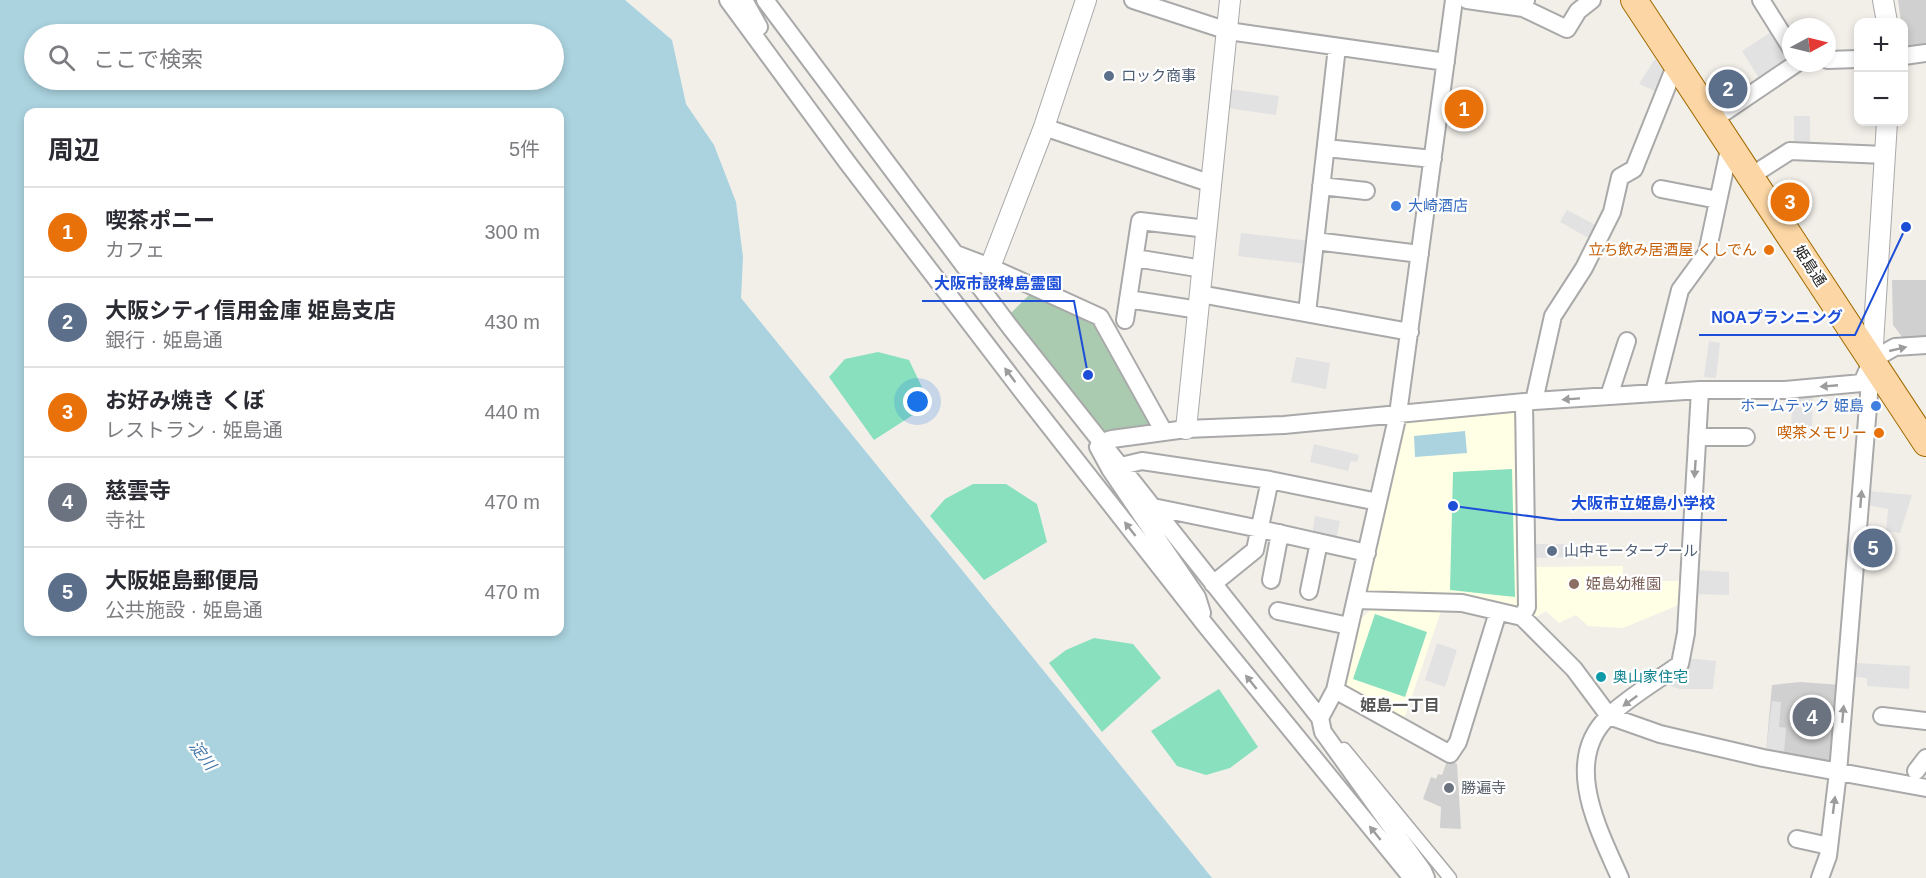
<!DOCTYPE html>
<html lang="ja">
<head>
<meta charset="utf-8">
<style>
	body { margin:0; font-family:Arial,"Noto Sans JP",sans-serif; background:#f7f7f7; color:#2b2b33 }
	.controls { position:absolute; right:18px; top:18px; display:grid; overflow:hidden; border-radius:12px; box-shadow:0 3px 9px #0003 }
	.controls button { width:54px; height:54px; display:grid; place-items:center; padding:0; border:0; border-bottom:2px solid #e1e1e2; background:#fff; color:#2b2b33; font:30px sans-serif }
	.compass { position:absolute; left:1782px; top:18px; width:54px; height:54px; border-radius:50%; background:#fff; box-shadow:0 3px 9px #0003; rotate:83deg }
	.you { position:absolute; left:918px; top:402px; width:21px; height:21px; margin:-15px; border:4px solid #fff; border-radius:50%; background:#1a73e8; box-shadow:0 0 0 9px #1a73e833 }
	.badge { display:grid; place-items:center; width:39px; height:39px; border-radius:50%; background:#0b8043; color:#fff; font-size:20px; font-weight:700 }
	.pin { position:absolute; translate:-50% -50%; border:3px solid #fff; box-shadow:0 2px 6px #0006 }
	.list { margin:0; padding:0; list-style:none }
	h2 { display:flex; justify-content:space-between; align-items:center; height:78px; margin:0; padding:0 24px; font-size:26px }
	h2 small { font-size:20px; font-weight:400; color:#7c7c81 }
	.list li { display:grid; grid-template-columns:39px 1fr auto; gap:18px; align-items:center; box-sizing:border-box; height:90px; padding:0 24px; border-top:2px solid #e1e1e2 }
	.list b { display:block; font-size:22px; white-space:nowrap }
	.list p { margin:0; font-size:20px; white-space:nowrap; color:#7c7c81 }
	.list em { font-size:20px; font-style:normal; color:#7c7c81 }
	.icon { flex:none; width:33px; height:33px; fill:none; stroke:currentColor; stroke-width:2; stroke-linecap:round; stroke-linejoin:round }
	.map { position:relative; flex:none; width:1926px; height:878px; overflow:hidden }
	.search { position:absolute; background:#fff; box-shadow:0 3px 9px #0003; left:24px; top:24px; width:540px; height:66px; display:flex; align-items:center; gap:15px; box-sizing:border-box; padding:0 21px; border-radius:33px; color:#7c7c81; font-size:22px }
	.panel { position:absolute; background:#fff; box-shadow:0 3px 9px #0003; left:24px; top:108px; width:540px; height:528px; border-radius:12px }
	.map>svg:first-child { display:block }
	.education { fill:#ffffe5 }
	.religious { fill:#d0d0d0 }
	.cemetery { fill:#aacbaf }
	.pitch { fill:#88e0be }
	.parking { fill:#e2e2e2 }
	.water { fill:#aad3df; fill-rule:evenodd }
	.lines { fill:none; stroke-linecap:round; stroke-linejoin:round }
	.pedestrian-casing { stroke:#a9a9a9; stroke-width:15 }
	.minor-casing { stroke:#a9a9a9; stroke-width:20 }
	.tertiary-casing { stroke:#a9a9a9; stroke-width:22 }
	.primary-casing { stroke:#a06b00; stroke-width:28 }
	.pedestrian { stroke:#fff; stroke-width:12 }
	.minor { stroke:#fff; stroke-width:16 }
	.tertiary { stroke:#fff; stroke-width:20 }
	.primary { stroke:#fcd6a4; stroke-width:26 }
	.oneway { fill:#9c9c9c }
	.service-dot { fill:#5c6f8a; stroke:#fff; stroke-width:2 }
	.shop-dot { fill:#3f7fe0; stroke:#fff; stroke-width:2 }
	.food-dot { fill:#e8710a; stroke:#fff; stroke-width:2 }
	.education-dot { fill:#8d6e63; stroke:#fff; stroke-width:2 }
	.culture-dot { fill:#0f9aa8; stroke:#fff; stroke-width:2 }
	.worship-dot { fill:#6b7280; stroke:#fff; stroke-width:2 }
	.labels { text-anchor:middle; stroke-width:4.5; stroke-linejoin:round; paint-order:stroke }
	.service-label { font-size:15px; fill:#4e5e75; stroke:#fff; text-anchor:start }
	.shop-label { font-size:15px; fill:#366cbe; stroke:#fff; text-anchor:start }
	.food-label { font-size:15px; fill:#c56008; stroke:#fff; text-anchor:end }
	.street-label { font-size:15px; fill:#222; stroke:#fff }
	.education-label { font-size:15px; fill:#785e54; stroke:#fff; text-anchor:start }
	.culture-label { font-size:15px; fill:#0d838f; stroke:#fff; text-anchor:start }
	.worship-label { font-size:15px; fill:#5b616d; stroke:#fff; text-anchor:start }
	.neighbourhood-label { font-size:16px; font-weight:bold; fill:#555; stroke:#fff }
	.water-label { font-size:16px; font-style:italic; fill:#4a7aab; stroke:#fff }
	.leader { fill:none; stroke:#1d4ed8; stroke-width:2 }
	.callout-dot { fill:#1d4ed8; stroke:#fff; stroke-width:2 }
	.callout-label { font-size:16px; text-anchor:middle; font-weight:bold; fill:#1d4ed8; stroke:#fff; stroke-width:4.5; stroke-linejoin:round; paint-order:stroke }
</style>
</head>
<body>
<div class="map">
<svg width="1926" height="878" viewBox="0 0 1926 878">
	<rect width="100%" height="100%" fill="#f2efe9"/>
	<path class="education" d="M1514 410 1521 416 1523 603 1518 607 1462 598 1372 596 1365 591 1406 422Z
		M1623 566V581H1681V604L1623 628 1588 626 1576 615 1559 623 1546 611 1534 618 1533 567Z
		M1370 610 1441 611 1404 719 1346 690 1342 683 1360 620Z"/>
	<path class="religious" d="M1898 0H1926V45L1910 47 1904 43V22H1901Z
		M1892 280H1926V336L1903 338 1893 325Z
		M1800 682 1841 685 1833 764 1766 752 1772 685Z
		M1448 758 1457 764 1461 829 1440 828 1441 807 1423 799 1431 777 1436 779 1438 774 1442 775Z"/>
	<path class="cemetery" d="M1031 293 1094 323 1153 428 1099 436 1007 317Z"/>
	<path class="pitch" d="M878 352 909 360 930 404 874 440 829 377 845 359Z
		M1512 469 1515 597 1450 590 1453 472Z
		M973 484H1006L1037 504 1047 542 984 580 930 516 945 499Z
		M1375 614 1427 632 1405 697 1353 679Z
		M1094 638 1133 644 1161 678 1102 732 1049 663 1066 650Z
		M1219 689 1258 747 1230 768 1206 775 1177 766 1151 731Z"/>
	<path class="parking" d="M1771 32 1785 53V60L1759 78 1742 51Z
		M1655 59 1666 73 1657 92 1639 84Z
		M1230 89 1279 96 1276 115 1228 108Z
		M1794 116H1810V145H1794Z
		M1567 210 1601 228 1594 241 1560 222Z
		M1241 233 1310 241 1307 264 1238 256Z
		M1709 341 1720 343 1716 378 1704 377Z
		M1296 357 1330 363 1326 389 1291 382Z
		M1792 395H1813L1812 426H1806V441H1791Z
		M1314 444 1359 455 1357 462 1351 461 1348 471 1310 462Z
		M1868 491 1912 495 1900 533 1886 531 1888 509 1868 505Z
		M1315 516 1340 521 1336 540 1312 536Z
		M1532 544H1572L1573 557 1533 558Z
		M1695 570 1729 572V595L1694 594Z
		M1437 643 1457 650 1445 687 1425 680Z
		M1685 658 1716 661 1713 689H1679L1663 683Z
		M1856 663 1910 666 1909 689 1867 686V678L1855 677Z
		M1772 701 1781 702 1779 727 1786 728 1784 753 1766 751Z"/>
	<path class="water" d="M0 0H625L672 40 686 104 714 145 736 202 743 257 741 298 1212 878H0ZM34 34H554V80H34ZM28 112H560V632H28Z
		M1465 431 1467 453 1415 457 1414 436Z"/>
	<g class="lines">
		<g class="pedestrian-casing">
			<path id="pedestrian" d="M1344 749 1450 878"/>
		</g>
		<g class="minor-casing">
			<path id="minor" d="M728 0 847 162 1025 395 1207 627 1412 878
				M744 0 759 27
				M765 0 1010 327 1320 718 1323 732 1423 871 1426 878
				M1133 0 1228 31 1446 62
				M1467 0 1523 8 1526 0
				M1761 0 1791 48
				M1523 8 1567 29 1578 11 1592 0
				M1904 56 1926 53
				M1827 60 1858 59
				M1713 120 1797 63
				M1044 127 1212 184
				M1326 148 1433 159
				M1751 176 1790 151 1885 155
				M1321 186 1366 191
				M1661 189 1718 200
				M1315 241 1420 254
				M956 254 990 267 1100 317 1164 432
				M1135 258 1203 269
				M1200 294 1410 332
				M1128 299 1199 310
				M1307 313 1337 47
				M1125 320 1140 221 1207 229
				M1654 393 1680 290 1707 253 1730 145
				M1609 396 1627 341
				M1534 401 1553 316 1584 268 1612 212 1620 177 1634 169 1676 64
				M1697 437H1746
				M1121 466 1142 461 1270 480 1378 502
				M1153 507 1260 529 1367 553
				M1271 580 1280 533
				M1213 584 1255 550 1270 480
				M1309 591 1319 542
				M1357 600 1462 603 1522 617 1574 669 1609 716 1660 734 1763 758 1926 788
				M1278 611 1349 626
				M1202 613 1197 597 1110 469 1098 447 1102 442 1112 439 1186 429 1284 425 1534 401 1700 390H1785L1862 383 1872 360 1895 347 1926 345
				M1522 617 1527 607 1524 402
				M1335 690 1450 754 1458 742 1498 612
				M1882 716 1926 721
				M1320 718 1335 690 1398 414 1454 0
				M1916 771 1926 758
				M1797 839 1829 846
				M1620 878C1599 830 1561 761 1609 716 1630 696 1657 681 1680 664L1686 633 1700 390
				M1820 878 1828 856 1838 772 1871 370"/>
		</g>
		<g class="tertiary-casing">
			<path id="tertiary" d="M1883 0 1887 22
				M990 267 1044 127 1086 0
				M1872 360 1887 122
				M1186 429 1230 0"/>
		</g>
		<g class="primary-casing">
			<path id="primary" d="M1634 0 1926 443"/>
		</g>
		<use href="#pedestrian" class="pedestrian"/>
		<use href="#minor" class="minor"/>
		<use href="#tertiary" class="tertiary"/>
		<use href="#primary" class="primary"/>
	</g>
	<defs><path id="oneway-solid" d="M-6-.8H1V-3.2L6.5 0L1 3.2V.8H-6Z" transform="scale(1.5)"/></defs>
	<g class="oneway">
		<use href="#oneway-solid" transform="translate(1898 349) rotate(-13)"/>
		<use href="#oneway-solid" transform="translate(1010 375) rotate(-127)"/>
		<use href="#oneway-solid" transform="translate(1829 386) rotate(175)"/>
		<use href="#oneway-solid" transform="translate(1571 399) rotate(176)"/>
		<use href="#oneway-solid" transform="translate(1695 469) rotate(94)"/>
		<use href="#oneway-solid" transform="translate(1861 499) rotate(-85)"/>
		<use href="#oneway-solid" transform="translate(1130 529) rotate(-128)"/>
		<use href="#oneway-solid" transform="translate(1251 682) rotate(-129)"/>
		<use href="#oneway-solid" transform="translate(1630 701) rotate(144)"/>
		<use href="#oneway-solid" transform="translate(1843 714) rotate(-85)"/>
		<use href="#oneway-solid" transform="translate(1834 805) rotate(-83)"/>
		<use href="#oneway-solid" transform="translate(1375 833) rotate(-129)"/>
	</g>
	<g class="service-dot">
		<circle cx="1109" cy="76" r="6"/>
		<circle cx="1552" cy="551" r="6"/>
	</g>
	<g class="shop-dot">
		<circle cx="1396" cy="206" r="6"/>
		<circle cx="1876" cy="406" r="6"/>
	</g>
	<g class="food-dot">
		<circle cx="1769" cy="250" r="6"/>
		<circle cx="1879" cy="433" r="6"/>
	</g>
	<circle class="education-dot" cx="1574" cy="584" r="6"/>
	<circle class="culture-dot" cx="1601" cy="677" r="6"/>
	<circle class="worship-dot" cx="1449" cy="788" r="6"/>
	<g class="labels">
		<g class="service-label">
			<text x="1121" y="81">ロック商事</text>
			<text x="1564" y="556">山中モータープール</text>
		</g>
		<g class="shop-label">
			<text x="1408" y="211">大崎酒店</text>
			<text x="1864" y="411" text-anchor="end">ホームテック 姫島</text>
		</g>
		<g class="food-label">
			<text x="1757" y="255">立ち飲み居酒屋 くしでん</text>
			<text x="1867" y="438">喫茶メモリー</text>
		</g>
		<g class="street-label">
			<text transform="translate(1810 266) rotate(57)" y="5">姫島通</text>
		</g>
		<g class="education-label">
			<text x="1586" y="589">姫島幼稚園</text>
		</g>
		<g class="culture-label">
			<text x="1613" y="682">奥山家住宅</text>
		</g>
		<g class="worship-label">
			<text x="1461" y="793">勝遍寺</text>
		</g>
		<g class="neighbourhood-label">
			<text x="1400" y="711">姫島一丁目</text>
		</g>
		<g class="water-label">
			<text transform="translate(203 755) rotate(53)" y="6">淀川</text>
		</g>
	</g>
	<path class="leader" d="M1088 375L1074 301H922M1906 227L1855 335H1699M1453 506L1559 520H1727"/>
	<g class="callout-dot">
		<circle cx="1088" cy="375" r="6"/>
		<circle cx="1906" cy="227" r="6"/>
		<circle cx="1453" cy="506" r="6"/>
	</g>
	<g class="callout-label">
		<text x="998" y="289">大阪市設稗島霊園</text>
		<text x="1777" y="323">NOAプランニング</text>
		<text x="1643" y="509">大阪市立姫島小学校</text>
	</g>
</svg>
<div class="controls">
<button>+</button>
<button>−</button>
</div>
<svg class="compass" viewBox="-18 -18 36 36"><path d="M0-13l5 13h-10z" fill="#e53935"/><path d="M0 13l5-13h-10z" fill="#7c7c81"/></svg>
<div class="you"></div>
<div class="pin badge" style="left:1464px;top:109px;background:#e8710a">1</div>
<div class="pin badge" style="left:1728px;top:89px;background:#5c6f8a">2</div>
<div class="pin badge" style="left:1790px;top:202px;background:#e8710a">3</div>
<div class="pin badge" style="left:1812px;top:717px;background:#6b7280">4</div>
<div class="pin badge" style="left:1873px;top:548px;background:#5c6f8a">5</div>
<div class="search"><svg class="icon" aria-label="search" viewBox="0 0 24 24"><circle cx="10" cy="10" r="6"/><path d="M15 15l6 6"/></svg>ここで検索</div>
<section class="panel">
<h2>周辺<small>5件</small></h2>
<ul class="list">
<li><span class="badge" style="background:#e8710a">1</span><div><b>喫茶ポニー</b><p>カフェ</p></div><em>300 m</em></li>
<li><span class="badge" style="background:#5c6f8a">2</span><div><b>大阪シティ信用金庫 姫島支店</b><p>銀行 · 姫島通</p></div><em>430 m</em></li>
<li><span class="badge" style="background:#e8710a">3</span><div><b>お好み焼き くぼ</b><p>レストラン · 姫島通</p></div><em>440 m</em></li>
<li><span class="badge" style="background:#6b7280">4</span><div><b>慈雲寺</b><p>寺社</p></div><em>470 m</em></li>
<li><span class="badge" style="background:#5c6f8a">5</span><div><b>大阪姫島郵便局</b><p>公共施設 · 姫島通</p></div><em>470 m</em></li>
</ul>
</section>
</div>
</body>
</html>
